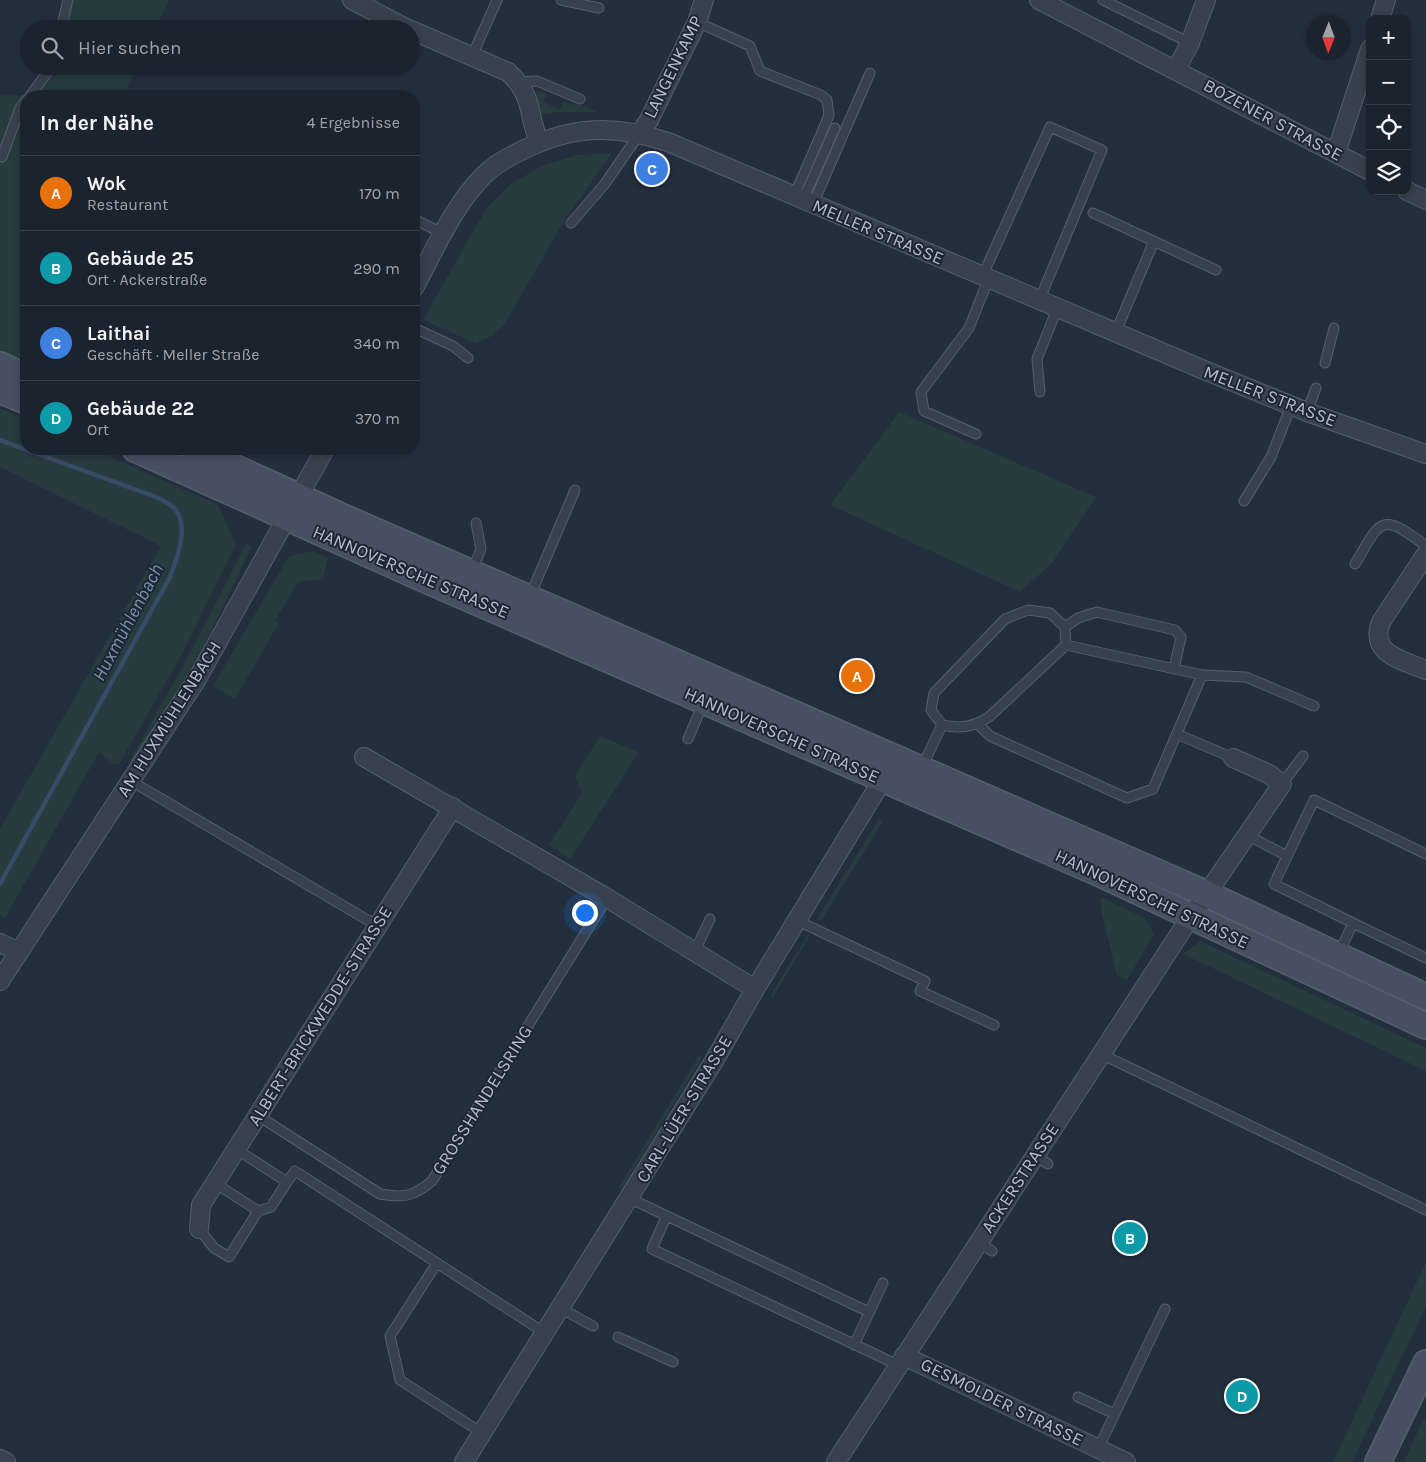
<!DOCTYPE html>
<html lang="de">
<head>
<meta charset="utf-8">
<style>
	body { margin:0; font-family:Karla,sans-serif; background:#242b36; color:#f1f3f6 }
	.controls { position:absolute; right:15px; top:15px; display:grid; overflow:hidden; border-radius:10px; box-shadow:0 2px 8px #0003 }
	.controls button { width:45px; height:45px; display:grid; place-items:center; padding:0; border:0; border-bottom:1px solid #39404a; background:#1b232e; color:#f1f3f6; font:25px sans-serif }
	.compass { position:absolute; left:1306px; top:15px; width:45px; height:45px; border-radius:50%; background:#1b232e; box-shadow:0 2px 8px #0003; rotate:181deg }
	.you { position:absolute; left:584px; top:912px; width:18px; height:18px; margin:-12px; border:4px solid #fff; border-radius:50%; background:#1a73e8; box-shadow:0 0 0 8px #1a73e833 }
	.badge { display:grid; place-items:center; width:32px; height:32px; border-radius:50%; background:#d93025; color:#fff; font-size:16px; font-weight:700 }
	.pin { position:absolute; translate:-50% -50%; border:2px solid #fff; box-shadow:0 1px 5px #0006 }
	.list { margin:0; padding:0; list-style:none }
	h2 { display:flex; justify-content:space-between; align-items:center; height:65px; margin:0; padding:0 20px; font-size:21px }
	h2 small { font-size:16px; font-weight:400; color:#a0a4aa }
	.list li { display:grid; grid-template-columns:32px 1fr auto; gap:15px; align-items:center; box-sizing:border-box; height:75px; padding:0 20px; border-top:1px solid #39404a }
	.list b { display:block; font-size:19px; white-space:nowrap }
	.list p { margin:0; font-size:16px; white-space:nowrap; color:#a0a4aa }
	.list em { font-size:16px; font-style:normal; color:#a0a4aa }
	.icon { flex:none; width:28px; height:28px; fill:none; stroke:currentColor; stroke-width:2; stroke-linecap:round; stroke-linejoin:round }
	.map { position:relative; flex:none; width:1426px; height:1462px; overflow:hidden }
	.search { position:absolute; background:#1b232e; box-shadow:0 2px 8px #0003; left:20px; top:20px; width:400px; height:55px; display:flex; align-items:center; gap:12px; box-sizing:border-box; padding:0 18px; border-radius:28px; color:#a0a4aa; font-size:19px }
	.panel { position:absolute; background:#1b232e; box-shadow:0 2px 8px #0003; left:20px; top:90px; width:400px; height:365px; border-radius:20px }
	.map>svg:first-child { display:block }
	.green { fill:#263c3f }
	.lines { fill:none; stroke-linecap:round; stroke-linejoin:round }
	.stream { stroke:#394c67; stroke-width:4.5 }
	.lane-casing { stroke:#565f6c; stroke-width:11 }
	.street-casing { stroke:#565f6c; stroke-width:20 }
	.secondary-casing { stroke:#565f6c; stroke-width:28 }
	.lane { stroke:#38414e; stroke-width:9 }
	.street { stroke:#38414e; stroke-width:18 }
	.secondary { stroke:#465061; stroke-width:25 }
	.labels { text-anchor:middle; stroke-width:4; stroke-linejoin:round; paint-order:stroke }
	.street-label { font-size:18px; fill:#b4bcc9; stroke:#1d2633 }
	.water-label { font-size:19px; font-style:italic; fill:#7c92b1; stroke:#1d2633 }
</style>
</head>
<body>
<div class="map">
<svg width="1426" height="1462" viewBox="0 0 1426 1462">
	<rect width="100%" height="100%" fill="#242f3e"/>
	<path class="green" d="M62 0H169L155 29H61L65 7Z
		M52 66H137L124 96H26V364L0 352V95L30 96Z
		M540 91 547 94 543 102 560 109 563 101 574 105 579 104 597 112H557L541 115 535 92Z
		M612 153 564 221 504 325 490 337 475 343 423 320 486 209 512 183 542 166 577 155Z
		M0 408 26 419V449H93L218 505 236 545 181 656 119 764H114L99 752 5 918 0 915V829L161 546 0 467Z
		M899 412 1096 497 1052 563 1020 592 830 505Z
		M246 544 251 547C218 622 179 696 132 763L130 760 186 661Z
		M313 551 328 558 323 579 298 582 275 621 279 623 235 699 213 686 289 556Z
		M600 736 639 752 570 859 549 845 582 793 575 776Z
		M879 819 883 821 821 921 817 919Z
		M1101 897 1145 918 1154 934 1127 980 1117 975 1101 910Z
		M809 933 811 934 773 997 770 996Z
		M1200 941 1426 1048V1071L1183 954Z
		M699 1056 702 1058 621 1190 618 1188Z
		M1426 1262V1306L1352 1462H1333Z
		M1423 1420 1426 1421V1462H1404Z"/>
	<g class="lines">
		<path class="stream" d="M0 440 156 497C162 500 172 504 176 510 189 530 177 557 170 577L0 884"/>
		<g class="lane-casing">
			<path id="lane" d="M561 0 599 8
				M1103 0 1190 43
				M697 22 750 46 760 71 821 95 827 100 829 115 825 125 794 196
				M61 29 68 0
				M472 56 497 0
				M519 82 537 81 580 99
				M30 96 52 66
				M2 157 20 108 26 100
				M803 200 835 128
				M813 204 870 73
				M1093 213 1216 270
				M414 219 444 234
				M571 223 604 185 640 133
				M982 277 1050 127 1102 150 1039 301
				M414 328 453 346 468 358
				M1115 334 1154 241
				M1325 363 1334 328
				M1040 392 1037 359 1057 309
				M1307 412 1316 388
				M976 434 924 411 921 392 969 328 988 280
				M1244 501 1271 457 1291 406
				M1355 564C1381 520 1380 511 1426 546
				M472 571 481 549 476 523
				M530 596 575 490
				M1028 610 1050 613 1065 627 1066 645 989 717C973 727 961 729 942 725L931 710 934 693 1005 619Z
				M1065 627 1078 618 1097 612 1175 630 1181 637 1174 669
				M1066 645 1202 675 1246 677 1314 706
				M978 724 990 736 1127 798 1153 789 1202 675
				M1177 734 1233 758
				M688 739 703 704
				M922 767 942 725
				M131 781 376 925
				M1282 784 1303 756
				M1247 835 1287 856
				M798 921 925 981 920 991 994 1025
				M1353 923 1274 884 1314 800 1426 854
				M695 951 710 919
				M1338 955 1353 923 1426 958
				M1101 1054 1426 1210
				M257 1115 380 1194C403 1198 413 1197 432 1181L607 898
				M236 1149 287 1182 295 1171 545 1333
				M1035 1156 1048 1164
				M215 1183 258 1211
				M629 1198 869 1312
				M666 1217 652 1249 898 1365
				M199 1229 214 1248 229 1257 258 1211 271 1207 287 1182
				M979 1242 992 1251
				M437 1263 390 1336 400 1380 482 1433
				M560 1308 593 1326
				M618 1337 673 1362
				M854 1345 883 1283
				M1078 1397 1115 1414
				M1098 1449 1165 1309"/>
		</g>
		<g class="street-casing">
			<path id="street" d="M352 0 408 29
				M1039 0 1370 171
				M1380 19 1386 0
				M411 30 508 72C534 96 527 112 539 142
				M1176 70 1190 43 1206 0
				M640 133 649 120 697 22 704 0
				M1336 153 1370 49
				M1407 191 1426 200
				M414 288C434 251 453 206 484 175 495 164 510 156 525 149 575 125 616 125 668 142L1204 370 1307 412 1426 454
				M1426 554 1381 622C1369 654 1402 660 1426 670
				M364 757 607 898 755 989
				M0 943 19 952
				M0 981 197 679 325 449
				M199 1229 201 1205 453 807
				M904 1356 1126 1462
				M0 1459 6 1462
				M464 1462 714 1061 755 989 883 779 892 774
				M836 1462 1182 930 1282 784 1269 774 1233 758"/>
		</g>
		<g class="secondary-casing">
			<path id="secondary" d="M0 365 26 377
				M0 390 26 401
				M135 449 426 580 1103 875 1426 1026
				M194 449 343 517 1207 894 1426 997
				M1378 1462 1426 1363"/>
		</g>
		<use href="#lane" class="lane"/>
		<use href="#street" class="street"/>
		<use href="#secondary" class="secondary"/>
	</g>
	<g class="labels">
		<g class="street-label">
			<text transform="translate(673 67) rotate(-64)" y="6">LANGENKAMP</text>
			<text transform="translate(1273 120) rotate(28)" y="6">BOZENER STRASSE</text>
			<text transform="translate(878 232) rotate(23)" y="6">MELLER STRASSE</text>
			<text transform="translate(1270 396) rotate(21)" y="6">MELLER STRASSE</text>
			<text transform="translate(411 572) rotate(23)" y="6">HANNOVERSCHE STRASSE</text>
			<text transform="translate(169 719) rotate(-58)" y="6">AM HUXMÜHLENBACH</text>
			<text transform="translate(782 735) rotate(24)" y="6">HANNOVERSCHE STRASSE</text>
			<text transform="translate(1152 899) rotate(25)" y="6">HANNOVERSCHE STRASSE</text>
			<text transform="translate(320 1016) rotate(-58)" y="6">ALBERT-BRICKWEDDE-STRASSE</text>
			<text transform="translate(482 1100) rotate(-58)" y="6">GROSSHANDELSRING</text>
			<text transform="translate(684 1109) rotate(-59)" y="6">CARL-LÜER-STRASSE</text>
			<text transform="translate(1020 1178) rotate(-57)" y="6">ACKERSTRASSE</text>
			<text transform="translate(1002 1402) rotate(26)" y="6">GESMOLDER STRASSE</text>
		</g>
		<g class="water-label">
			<text transform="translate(127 622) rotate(-62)" y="7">Huxmühlenbach</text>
		</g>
	</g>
</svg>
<div class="controls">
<button>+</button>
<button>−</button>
<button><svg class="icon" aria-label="locate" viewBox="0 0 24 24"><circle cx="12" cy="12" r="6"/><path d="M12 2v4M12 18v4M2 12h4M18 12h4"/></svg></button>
<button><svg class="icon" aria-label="layers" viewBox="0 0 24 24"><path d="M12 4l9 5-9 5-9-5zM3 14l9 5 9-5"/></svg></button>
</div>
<svg class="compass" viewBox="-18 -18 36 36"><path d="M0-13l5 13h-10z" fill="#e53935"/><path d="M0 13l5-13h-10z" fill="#a0a4aa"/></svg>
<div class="you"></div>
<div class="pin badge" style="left:857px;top:676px;background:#e8710a">A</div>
<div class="pin badge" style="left:1130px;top:1238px;background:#0f9aa8">B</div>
<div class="pin badge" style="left:652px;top:169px;background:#3f7fe0">C</div>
<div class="pin badge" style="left:1242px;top:1396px;background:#0f9aa8">D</div>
<div class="search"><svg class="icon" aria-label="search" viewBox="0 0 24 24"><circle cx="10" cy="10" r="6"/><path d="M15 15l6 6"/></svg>Hier suchen</div>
<section class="panel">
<h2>In der Nähe<small>4 Ergebnisse</small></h2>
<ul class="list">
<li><span class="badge" style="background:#e8710a">A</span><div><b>Wok</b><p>Restaurant</p></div><em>170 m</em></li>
<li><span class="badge" style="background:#0f9aa8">B</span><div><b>Gebäude 25</b><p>Ort · Ackerstraße</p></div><em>290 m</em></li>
<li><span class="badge" style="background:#3f7fe0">C</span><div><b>Laithai</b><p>Geschäft · Meller Straße</p></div><em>340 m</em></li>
<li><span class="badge" style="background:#0f9aa8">D</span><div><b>Gebäude 22</b><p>Ort</p></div><em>370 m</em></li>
</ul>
</section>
</div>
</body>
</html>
